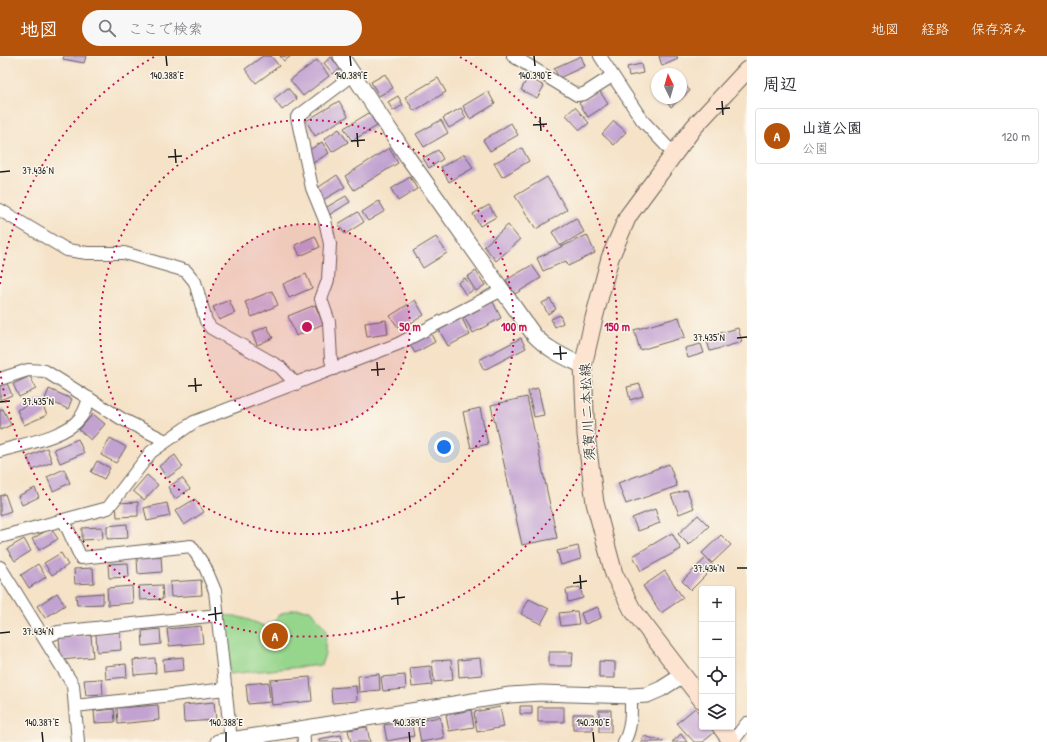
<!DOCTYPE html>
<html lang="ja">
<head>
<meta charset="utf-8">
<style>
	body { margin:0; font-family:"Patrick Hand","Klee One",sans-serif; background:#f7f7f7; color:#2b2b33 }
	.controls { position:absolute; right:12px; bottom:12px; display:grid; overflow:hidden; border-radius:4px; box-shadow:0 1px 3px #0004 }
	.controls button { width:36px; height:36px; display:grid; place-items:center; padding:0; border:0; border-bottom:1px solid #e1e1e2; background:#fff; color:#2b2b33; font:20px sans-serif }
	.compass { position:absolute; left:651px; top:12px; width:36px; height:36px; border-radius:50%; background:#fff; box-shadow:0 1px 3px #0004; rotate:355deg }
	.you { position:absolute; left:444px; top:391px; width:14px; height:14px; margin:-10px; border:3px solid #fff; border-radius:50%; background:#1a73e8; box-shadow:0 0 0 6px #1a73e833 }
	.badge { display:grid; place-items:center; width:26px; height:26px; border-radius:50%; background:#b45309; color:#fff; font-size:13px; font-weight:700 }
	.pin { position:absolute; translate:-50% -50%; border:2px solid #fff; box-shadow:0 1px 4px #0006 }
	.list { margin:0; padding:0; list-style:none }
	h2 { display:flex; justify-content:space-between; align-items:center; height:52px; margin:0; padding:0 16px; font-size:17px }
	h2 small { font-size:13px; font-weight:400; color:#7c7c81 }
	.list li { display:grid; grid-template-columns:26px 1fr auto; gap:12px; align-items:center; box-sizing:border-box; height:56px; margin:0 8px 8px; padding:0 8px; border:1px solid #e1e1e2; border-radius:4px }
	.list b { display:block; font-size:15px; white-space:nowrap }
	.list p { margin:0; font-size:13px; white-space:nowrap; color:#7c7c81 }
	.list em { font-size:13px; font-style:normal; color:#7c7c81 }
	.icon { flex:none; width:22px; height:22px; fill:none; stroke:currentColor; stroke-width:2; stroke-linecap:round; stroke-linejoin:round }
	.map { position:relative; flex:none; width:747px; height:686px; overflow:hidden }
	header { display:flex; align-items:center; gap:24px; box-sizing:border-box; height:56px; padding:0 20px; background:#b45309; color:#fff }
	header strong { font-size:19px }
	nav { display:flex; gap:22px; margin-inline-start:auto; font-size:14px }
	.search { width:280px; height:36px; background:#f7f7f7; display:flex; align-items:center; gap:10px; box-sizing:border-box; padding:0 14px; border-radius:22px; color:#7c7c81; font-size:15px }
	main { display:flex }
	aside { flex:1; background:#fff }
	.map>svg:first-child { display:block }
	.green { fill:#96d68c; stroke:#597954 }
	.building { fill:#c2a2d1 }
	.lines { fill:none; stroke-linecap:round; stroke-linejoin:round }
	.minor-casing { stroke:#686158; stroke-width:14 }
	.tertiary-casing { stroke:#686158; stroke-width:17 }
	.secondary-casing { stroke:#686158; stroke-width:19 }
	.minor { stroke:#fff; stroke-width:12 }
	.tertiary { stroke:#fff; stroke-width:15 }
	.secondary { stroke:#fde4d1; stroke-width:17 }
	.ticks { fill:none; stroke:#1c1c1c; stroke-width:1.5 }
	.ring { fill:none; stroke:#c2185b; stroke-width:2; stroke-dasharray:2 4 }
	.labels { text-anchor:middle; stroke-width:3; stroke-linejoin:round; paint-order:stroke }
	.street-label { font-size:14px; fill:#1c1c1c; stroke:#fbf7ec }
	.ticks-label { font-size:10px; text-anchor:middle; fill:#1c1c1c; stroke:#fbf7ec; stroke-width:3; stroke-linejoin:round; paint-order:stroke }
	.centre { fill:#c2185b; stroke:#fbf7ec; stroke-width:2 }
	.ring-label { font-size:12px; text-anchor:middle; font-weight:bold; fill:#c2185b; stroke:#fbf7ec; stroke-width:3; stroke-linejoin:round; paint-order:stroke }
</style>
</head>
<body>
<header>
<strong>地図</strong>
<div class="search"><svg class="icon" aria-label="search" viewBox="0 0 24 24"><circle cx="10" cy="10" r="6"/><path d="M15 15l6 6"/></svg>ここで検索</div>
<nav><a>地図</a><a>経路</a><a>保存済み</a></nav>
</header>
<main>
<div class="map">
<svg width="747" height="686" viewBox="0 0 747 686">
	<rect width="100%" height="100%" fill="#fbf7ec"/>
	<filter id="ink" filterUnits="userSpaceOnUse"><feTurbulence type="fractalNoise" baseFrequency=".025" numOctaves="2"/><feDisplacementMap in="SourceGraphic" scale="8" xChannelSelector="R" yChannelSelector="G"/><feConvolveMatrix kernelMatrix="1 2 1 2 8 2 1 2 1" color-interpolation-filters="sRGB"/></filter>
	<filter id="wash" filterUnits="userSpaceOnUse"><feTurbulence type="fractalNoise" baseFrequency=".012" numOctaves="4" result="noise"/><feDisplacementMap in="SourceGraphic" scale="16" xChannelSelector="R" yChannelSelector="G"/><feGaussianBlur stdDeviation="0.9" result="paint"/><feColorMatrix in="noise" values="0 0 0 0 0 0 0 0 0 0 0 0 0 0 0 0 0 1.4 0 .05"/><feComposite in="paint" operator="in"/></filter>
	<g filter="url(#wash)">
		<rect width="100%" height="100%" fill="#f5e2c7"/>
		<path class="green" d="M297 553 310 554 326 573 325 598 321 609 229 618 223 560C234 557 259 567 269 573 278 559 280 556 297 553Z"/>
		<g id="blocks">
			<path class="building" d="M64 0H86L84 7 63 3Z
				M263 0H271L279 10 256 27 245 13Z
				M280 0H291L284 5Z
				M581 0 585 10 559 22 554 12Z
				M659 0H677L678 3 662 10Z
				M331 1 340 13 333 18 324 7Z
				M317 4 329 20 303 40 290 24Z
				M641 8 643 17 629 20 627 11Z
				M385 18 393 32 379 40 371 26Z
				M528 21 544 30 537 42 521 34Z
				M438 22 446 36 414 55 405 41Z
				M681 24 690 35 671 51 663 42H681Z
				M288 32 297 43 282 54 274 43Z
				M599 34 608 48 588 61 579 47Z
				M488 35 495 48 470 63 463 50Z
				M398 40 403 49 393 55 388 46Z
				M339 45 348 60 315 80 306 65Z
				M575 51 589 67 580 74 566 59Z
				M461 52 466 62 449 72 443 62Z
				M369 57 377 70 352 85 344 72Z
				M441 64 448 77 424 91 416 78Z
				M614 65 626 76 614 89 602 78Z
				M511 67 518 79 490 95 483 84Z
				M339 73 348 86 332 96 324 83Z
				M322 86 329 97 313 107 306 96Z
				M389 92 398 107 354 134 345 120Z
				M522 92 529 105 502 121 494 107Z
				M438 94 443 103 429 112 423 102Z
				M465 98 473 112 449 126 441 111Z
				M337 119 345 131 323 144 316 133Z
				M410 121 417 133 398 145 391 133Z
				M547 121 567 154 536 173 515 140Z
				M346 140 350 146 329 159 325 152Z
				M379 145 385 155 368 165 362 156Z
				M489 149 496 161 480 170 473 158Z
				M358 156 364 166 345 178 338 168Z
				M576 162 584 176 560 190 552 176Z
				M508 169 520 184 496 205 484 190Z
				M587 179 595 197 568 210 566 205 543 215 537 202Z
				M315 180 320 191 300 200 295 189Z
				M436 181 447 197 423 212 413 195Z
				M532 209 541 222 515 238 506 224Z
				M476 215 485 229 476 235 467 221Z
				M306 218 312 232 289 242 283 228Z
				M465 222 473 234 466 239 458 227Z
				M272 235 278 249 252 261 245 246Z
				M550 243 556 253 548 258 542 247Z
				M229 244 235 257 219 264 213 251Z
				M415 244 424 259 400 274 390 260Z
				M493 246 501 262 473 277 464 261Z
				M315 249 323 268 296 280 288 260Z
				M560 259 563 267 555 271 551 263Z
				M679 261 685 281 640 294 634 274Z
				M462 262 470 279 448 290 439 274Z
				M386 264 388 278 367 281 365 267Z
				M267 270 273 282 257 289 252 277Z
				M738 272 742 286 710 295 706 281Z
				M430 276 435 286 415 297 409 287Z
				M521 282 526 292 484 314 479 304Z
				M701 288 704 297 688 302 685 292Z
				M30 320 36 333 19 341 13 328Z
				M6 325 12 339 0 344V327Z
				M640 328 643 340 630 344 627 331Z
				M538 332 544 359 534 361 528 335Z
				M49 333 72 343 68 353 45 343Z
				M527 341 557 482 522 489 491 349Z
				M40 343 47 359 24 369 17 354Z
				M480 352 488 388 471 392 463 356Z
				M3 353 11 369 0 374V354Z
				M93 358 105 368 91 384 79 374Z
				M110 382 126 391 116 407 101 399Z
				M78 383 84 397 60 407 54 393Z
				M47 392 52 406 33 414 27 401Z
				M175 399 183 411 167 422 159 410Z
				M97 405 110 412 104 423 91 416Z
				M669 408 677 430 626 448 618 427Z
				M64 413 70 427 53 435 47 421Z
				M147 419 158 429 144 444 133 435Z
				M182 422 190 433 175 443 168 431Z
				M35 432 39 441 22 449 18 440Z
				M687 434 694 452 679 458 671 439Z
				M5 438 11 455 0 459V440Z
				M195 443 204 456 184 469 175 455Z
				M138 446V460L117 461 116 447Z
				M167 447 170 460 147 465 144 452Z
				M655 453 660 467 638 475 632 462Z
				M698 459 709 470 689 489 678 478Z
				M127 468 128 482 107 483V470Z
				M102 471 103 483 82 484V472Z
				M51 472 58 483 39 494 32 483Z
				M672 477 681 493 641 515 633 500Z
				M721 479 731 489 712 507 702 497Z
				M24 483 31 495 15 505 7 493Z
				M578 490 581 503 561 509 557 495Z
				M61 497 68 509 52 519 44 507Z
				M161 500 162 516 138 518 137 502Z
				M706 502 714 511 691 534 682 525Z
				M128 507 129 521 109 522 108 508Z
				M38 508 46 521 29 532 21 519Z
				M93 512 94 527 75 528 74 513Z
				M665 515 683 542 661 557 643 530Z
				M201 524 202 539 171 541 170 526Z
				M162 529 163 543 140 544 139 530Z
				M132 530 133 547 108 549 107 532Z
				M580 531 583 542 568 546 566 534Z
				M57 537 65 549 45 562 37 550Z
				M103 537V548L77 549 76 539Z
				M529 543 549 553 541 568 521 558Z
				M598 551 601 562 585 568 581 557Z
				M577 555 579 568 561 570 559 557Z
				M201 570 203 587 169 590 167 573Z
				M160 573 161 588 143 590 142 575Z
				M120 576 121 594 97 596 96 578Z
				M91 579 93 601 61 604 59 582Z
				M549 596H573L572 610H549Z
				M183 601 184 614 164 616 163 603Z
				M155 602 156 617 134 619 133 604Z
				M480 602 482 619 459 621 458 604Z
				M451 604 453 624 434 626 432 605Z
				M599 605 615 606V622H599Z
				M126 608 127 621 106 623 105 610Z
				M430 610 432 629 412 631 410 612Z
				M379 618 380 634 359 636 358 620Z
				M405 619 406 633 383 635 381 621Z
				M310 621 312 645 272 649 270 624Z
				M102 623 103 638 86 639 84 624Z
				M268 626 270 646 248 648 246 628Z
				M356 630 357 645 332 647 331 632Z
				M214 646 216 664 184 666 183 649Z
				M158 649 159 664 118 668 117 652Z
				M520 650H532V658H520Z
				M500 651 504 671 477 676 474 656Z
				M538 651H564V666H538Z
				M695 652 702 661V671H711L715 676 703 686H694L677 667Z
				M114 653 115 666 95 667 94 655Z
				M471 654 474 671 449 675 446 659Z
				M599 654H611V676H599Z
				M573 658H593V674H573Z
				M440 661 444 682 421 686 417 665Z
				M411 664 414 680 387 685 384 669Z
				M367 671 370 686H351L348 674Z
				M681 678 687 686H672Z
				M341 679 343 686H319V683Z
				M643 680 663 685V686H641Z"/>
		</g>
	</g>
	<g filter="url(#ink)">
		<use href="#blocks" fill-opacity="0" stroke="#686158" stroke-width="1"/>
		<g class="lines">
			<g class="minor-casing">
				<path id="minor" d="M513 0 577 39 584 38 612 20
					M600 0 642 64 673 97
					M0 154 67 194 87 197H124L186 215 195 226 206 265 211 272 280 311 296 328
					M334 313 331 304 329 266 321 243 328 224 330 188 325 164 312 132 297 61 353 19
					M0 323 28 314 45 315 122 363 166 385
					M0 395C23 388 66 381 80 362 85 356 87 349 89 342
					M64 465 81 502 191 490 205 511 215 535 231 685
					M0 481 108 452 151 396 194 366 398 288 502 234
					M0 511 73 629 78 686
					M44 582 58 576 218 559
					M75 650 226 633
					M303 673 304 686
					M624 686C632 671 631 657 631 640
					M732 686 747 667"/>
			</g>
			<g class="tertiary-casing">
				<path id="tertiary" d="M341 0 409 103 534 279C548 294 565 301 583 310
					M218 686 510 639 541 637 631 640 647 639 661 633 683 619"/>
			</g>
			<g class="secondary-casing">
				<path id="secondary" d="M702 644 632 553 614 518 595 447 586 379 583 310 594 262 610 202 628 160 694 71 747 14
					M721 671 732 686"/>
			</g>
			<use href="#minor" class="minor"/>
			<use href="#tertiary" class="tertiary"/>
			<use href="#secondary" class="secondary"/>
		</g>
	</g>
	<path class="ticks" d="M166 0 167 10M350 0 351 10M534 0 535 10M722 45 723 59M716 53 730 52M540 61 541 75M533 69 547 68M357 77 358 91M351 85 365 84M175 93 176 107M168 101 182 100M0 116 10 115M737 282 747 281M560 290 561 304M553 298 567 297M377 306 378 320M371 314 385 313M195 322 196 336M188 330 202 329M0 346 10 345M737 512H747M580 519 581 533M573 527 587 525M397 535 398 549M391 543 405 541M215 551 216 565M208 559 222 557M0 577 10 576M42 676 43 686M226 676V686M409 676 410 686M593 676 594 686"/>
	<circle cx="307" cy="271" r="103" fill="#c2185b" fill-opacity=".12"/>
	<g class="ring">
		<circle cx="307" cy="271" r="103"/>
		<circle cx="307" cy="271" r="207"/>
		<path d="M0 228A310 310 0 0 1 154 1M460 1A310 310 0 1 1 0 314"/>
	</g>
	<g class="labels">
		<g class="street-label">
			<text transform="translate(587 356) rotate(-93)" y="5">須賀川二本松線</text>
		</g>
	</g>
	<g class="ticks-label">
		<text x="167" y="23">140.388°E</text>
		<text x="351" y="23">140.389°E</text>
		<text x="535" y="23">140.390°E</text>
		<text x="38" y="118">37.436°N</text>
		<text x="709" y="285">37.435°N</text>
		<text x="38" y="349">37.435°N</text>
		<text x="709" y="516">37.434°N</text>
		<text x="38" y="579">37.434°N</text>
		<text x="42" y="670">140.387°E</text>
		<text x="226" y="670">140.388°E</text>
		<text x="409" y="670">140.389°E</text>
		<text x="593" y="670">140.390°E</text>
	</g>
	<circle cx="307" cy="271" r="6" class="centre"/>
	<g class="ring-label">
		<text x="410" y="275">50 m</text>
		<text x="514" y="275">100 m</text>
		<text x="617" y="275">150 m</text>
	</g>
</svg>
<div class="controls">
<button>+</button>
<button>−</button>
<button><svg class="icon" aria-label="locate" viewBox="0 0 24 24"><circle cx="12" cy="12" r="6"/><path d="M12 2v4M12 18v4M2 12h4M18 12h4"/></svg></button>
<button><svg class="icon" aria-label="layers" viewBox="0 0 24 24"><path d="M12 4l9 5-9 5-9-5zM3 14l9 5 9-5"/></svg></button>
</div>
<svg class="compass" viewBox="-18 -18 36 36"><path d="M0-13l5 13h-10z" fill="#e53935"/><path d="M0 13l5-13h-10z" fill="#7c7c81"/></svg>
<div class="you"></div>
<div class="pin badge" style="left:275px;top:580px">A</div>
</div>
<aside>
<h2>周辺<small></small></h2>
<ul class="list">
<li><span class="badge">A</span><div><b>山道公園</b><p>公園</p></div><em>120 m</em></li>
</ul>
</aside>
</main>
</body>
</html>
